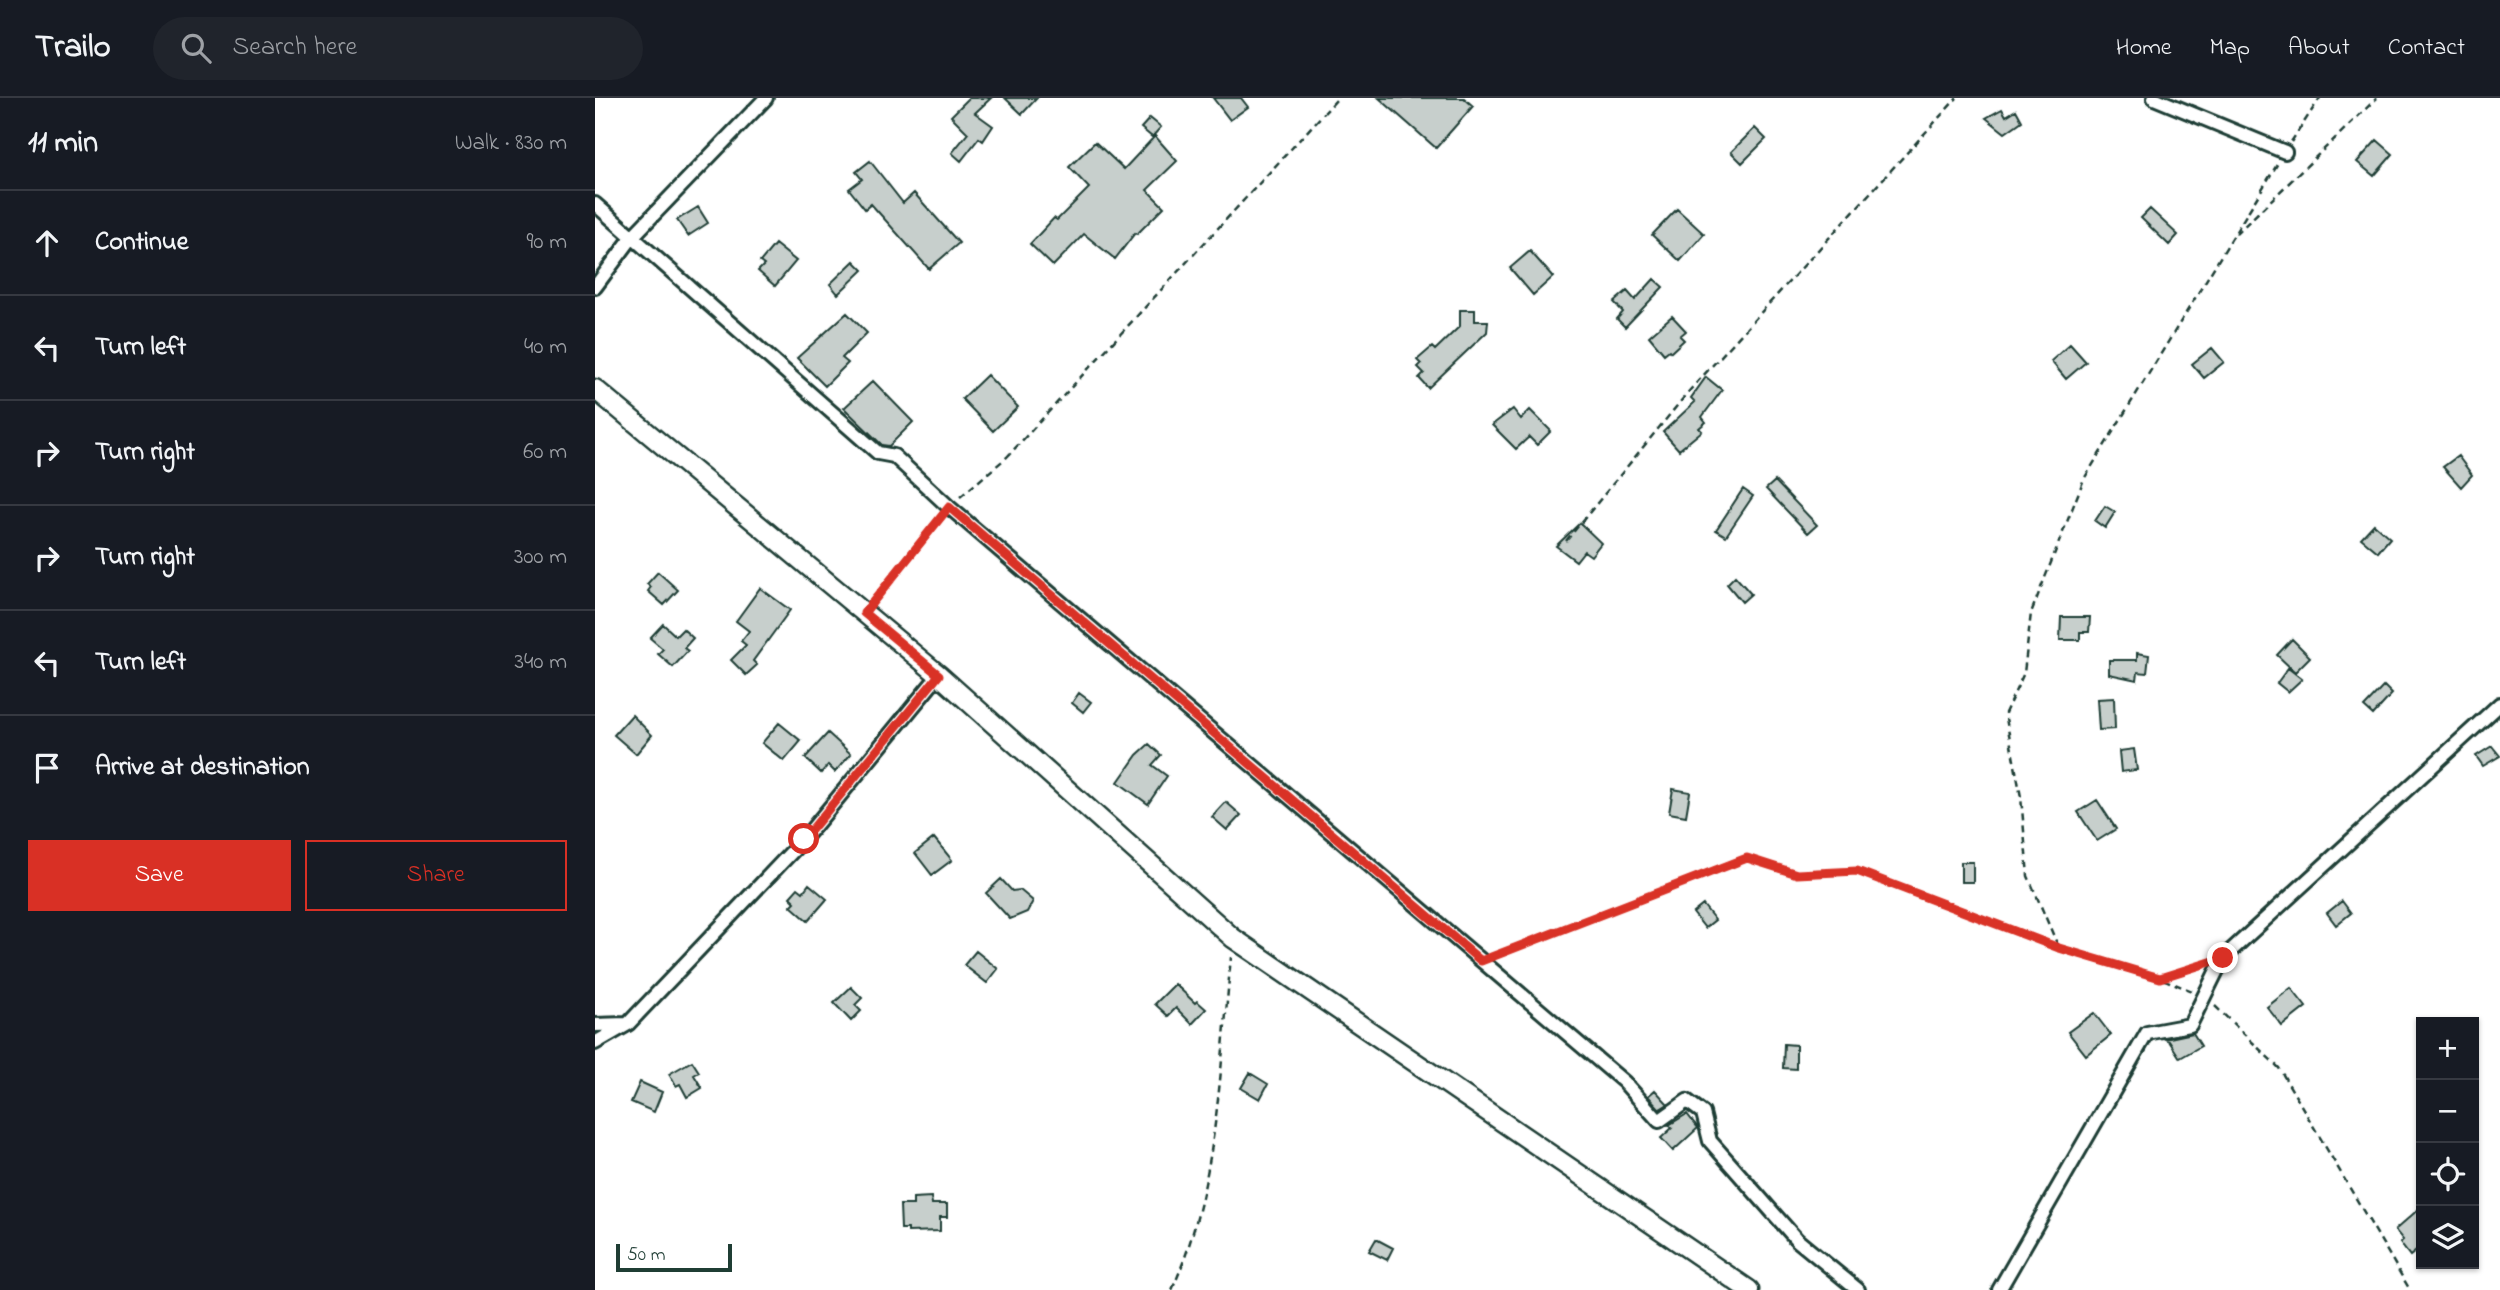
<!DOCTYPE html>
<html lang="en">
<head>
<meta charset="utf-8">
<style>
	body { margin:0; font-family:"Indie Flower",sans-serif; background:#20242c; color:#f1f3f6 }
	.controls { position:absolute; right:21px; bottom:21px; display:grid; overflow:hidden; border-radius:0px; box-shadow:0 2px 5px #0004 }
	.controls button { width:63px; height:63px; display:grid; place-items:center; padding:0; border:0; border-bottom:2px solid #363941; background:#171b24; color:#f1f3f6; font:35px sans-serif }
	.scale { position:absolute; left:21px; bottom:18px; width:116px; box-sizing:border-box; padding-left:7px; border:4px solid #1f3d34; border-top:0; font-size:19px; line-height:24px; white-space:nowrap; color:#1f3d34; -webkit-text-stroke:5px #fff; paint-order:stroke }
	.stop { position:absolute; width:21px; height:21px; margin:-16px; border:5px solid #d93025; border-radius:50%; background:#fff }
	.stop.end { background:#d93025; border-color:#fff; box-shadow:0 2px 7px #0008 }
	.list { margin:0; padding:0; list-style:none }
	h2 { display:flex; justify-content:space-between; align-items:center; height:91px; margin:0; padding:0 28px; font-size:30px }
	h2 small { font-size:23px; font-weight:400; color:#9ea1a6 }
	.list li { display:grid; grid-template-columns:46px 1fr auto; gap:21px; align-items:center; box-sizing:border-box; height:105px; padding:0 28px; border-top:2px solid #363941 }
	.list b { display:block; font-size:26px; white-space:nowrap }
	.list em { font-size:23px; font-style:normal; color:#9ea1a6 }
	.actions { display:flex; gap:14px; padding:21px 28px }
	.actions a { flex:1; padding:16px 0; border:2px solid #d93025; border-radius:0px; text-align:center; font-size:24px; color:#d93025 }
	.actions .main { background:#d93025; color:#fff }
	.icon { flex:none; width:38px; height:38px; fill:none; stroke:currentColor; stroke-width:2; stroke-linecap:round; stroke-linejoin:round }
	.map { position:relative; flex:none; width:1905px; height:1192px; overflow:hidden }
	header { display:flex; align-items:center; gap:42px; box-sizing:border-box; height:98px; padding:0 35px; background:#171b24; border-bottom:2px solid #363941 }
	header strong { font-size:33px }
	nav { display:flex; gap:38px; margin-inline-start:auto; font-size:24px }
	.search { width:490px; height:63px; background:#20242c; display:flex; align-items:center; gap:18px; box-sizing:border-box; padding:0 24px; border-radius:38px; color:#9ea1a6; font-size:26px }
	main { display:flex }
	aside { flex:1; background:#171b24 }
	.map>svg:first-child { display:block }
	.building { fill:#c7cfcc; stroke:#1f3d34; stroke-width:2 }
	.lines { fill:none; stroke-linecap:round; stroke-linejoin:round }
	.street-casing { stroke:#1f3d34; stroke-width:18 }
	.secondary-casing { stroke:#1f3d34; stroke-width:23 }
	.path { stroke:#1f3d34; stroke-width:2.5; stroke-dasharray:7 5; stroke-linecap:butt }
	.street { stroke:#fff; stroke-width:12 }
	.secondary { stroke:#fff; stroke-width:18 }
	.route { stroke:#d93025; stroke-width:9 }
</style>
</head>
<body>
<header>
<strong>Trailo</strong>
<div class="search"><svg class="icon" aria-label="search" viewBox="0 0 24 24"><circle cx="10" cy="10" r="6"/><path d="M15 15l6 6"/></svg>Search here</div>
<nav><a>Home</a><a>Map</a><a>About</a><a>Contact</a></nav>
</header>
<main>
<aside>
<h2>11 min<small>Walk · 830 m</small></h2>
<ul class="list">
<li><svg class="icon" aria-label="ahead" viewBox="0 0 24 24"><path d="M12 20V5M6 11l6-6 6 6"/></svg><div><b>Continue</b></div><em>90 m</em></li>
<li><svg class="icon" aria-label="left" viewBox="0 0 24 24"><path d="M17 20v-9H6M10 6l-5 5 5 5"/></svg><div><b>Turn left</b></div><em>40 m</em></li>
<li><svg class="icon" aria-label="right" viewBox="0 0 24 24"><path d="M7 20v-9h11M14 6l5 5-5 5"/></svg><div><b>Turn right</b></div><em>60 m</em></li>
<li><svg class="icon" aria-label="right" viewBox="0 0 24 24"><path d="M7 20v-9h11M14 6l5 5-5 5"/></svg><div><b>Turn right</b></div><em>300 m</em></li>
<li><svg class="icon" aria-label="left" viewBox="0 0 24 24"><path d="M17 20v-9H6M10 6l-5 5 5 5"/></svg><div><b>Turn left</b></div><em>340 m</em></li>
<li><svg class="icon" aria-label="arrive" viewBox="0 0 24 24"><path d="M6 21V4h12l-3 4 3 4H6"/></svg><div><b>Arrive at destination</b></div></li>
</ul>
<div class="actions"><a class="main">Save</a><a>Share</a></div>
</aside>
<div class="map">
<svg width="1905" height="1192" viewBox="0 0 1905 1192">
	<rect width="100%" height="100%" fill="#fff"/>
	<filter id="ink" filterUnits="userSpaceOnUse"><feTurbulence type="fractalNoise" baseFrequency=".0143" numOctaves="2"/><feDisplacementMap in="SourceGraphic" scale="14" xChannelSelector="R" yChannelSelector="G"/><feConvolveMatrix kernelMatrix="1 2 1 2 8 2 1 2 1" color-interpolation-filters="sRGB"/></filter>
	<g filter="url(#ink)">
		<path class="building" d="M374 0H396L380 15 398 28 388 43 384 40 366 63 357 55 373 35 356 18Z
			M410 0H442L427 16Z
			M618 0H646L653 9 635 22Z
			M784 0H869L878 8 841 50Z
			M1407 11 1411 18 1421 12 1427 23 1410 35 1391 20Z
			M555 20 566 29 557 39 546 30Z
			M1160 30 1171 41 1147 65 1136 54Z
			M560 38 582 63 552 92 569 109 542 136 540 135 520 161 489 136 458 168 435 146 459 120 462 122 494 90 474 69 500 44 529 71Z
			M1782 42 1798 56 1779 78 1762 64Z
			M275 63 308 105 319 95 364 145 334 171 276 106 270 111 254 91 267 81 261 74Z
			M103 109 113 125 93 138 82 122Z
			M1082 111 1109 136 1085 163 1057 137Z
			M1555 111 1583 137 1574 147 1546 120Z
			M180 146 201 163 180 188 163 173 169 167 165 164Z
			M935 153 958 179 938 197 915 170Z
			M259 163 268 172 243 196 235 186Z
			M1059 181 1068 189 1030 229 1022 221 1028 214 1019 204 1032 193 1040 202Z
			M865 212H880V223H893L892 234 833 290 824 280 829 275 823 269 826 266 822 262 837 249 840 252 865 228Z
			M252 215 272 235 247 260 253 265 230 288 202 260Z
			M1077 218 1091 233 1085 238 1089 242 1076 254 1074 252 1069 256 1054 238Z
			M1475 246 1491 264 1471 281 1456 263Z
			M1617 250 1629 264 1609 280 1597 266Z
			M392 277 423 309 398 333 367 301Z
			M1111 279 1127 292 1107 319 1111 324 1104 330 1107 333 1084 352 1068 334 1100 304 1096 300Z
			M278 283 318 324 294 348 287 347 249 310Z
			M918 311 926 321 935 312 956 333 942 347 934 339 921 351 897 327Z
			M1863 358 1877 377 1866 389 1848 369Z
			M1180 383 1222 427 1213 435 1171 391Z
			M1148 391 1158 398 1131 438 1121 432Z
			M1510 408 1520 414 1510 430 1500 423Z
			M985 425 1006 445 996 458 989 453 981 463 961 448Z
			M1779 426 1795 440 1783 454 1766 440Z
			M63 474 83 492 69 507 53 493 56 489 52 486Z
			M1140 478 1156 496 1147 504 1132 486Z
			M165 490 195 512 158 563 162 567 151 577 136 562 151 547 146 543 154 533 141 523Z
			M1466 519H1495L1494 534H1485V542H1465Z
			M68 526 81 538 88 531 98 540 89 550 93 553 78 569 63 556 68 551 55 540Z
			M1697 541 1715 559 1700 574 1682 557Z
			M1542 555 1554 557 1552 575 1543 574 1542 582 1514 576V562H1542Z
			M1693 570 1707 581 1693 594 1682 585Z
			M1789 588 1797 596 1778 617 1769 609Z
			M484 595 496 604 488 614 477 605Z
			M1519 600 1520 631 1504 632 1502 601Z
			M37 617 57 637 41 656 19 637Z
			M184 625 206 643 189 663 167 645Z
			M233 635 256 656 240 674 233 667 226 675 210 660Z
			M554 646 566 657 557 667 572 678 553 706 523 684 542 657Z
			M1897 648 1905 658 1888 668 1881 658Z
			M1539 651 1542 672 1526 674 1524 653Z
			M1078 691 1095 694 1091 718 1074 715Z
			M1502 702 1521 731 1502 743 1483 714Z
			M631 704 646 717 632 732 617 719Z
			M339 740 357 762 337 777 320 755Z
			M1366 764H1378V784H1366Z
			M406 781 417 793 425 792 438 803 432 814 415 821 391 795Z
			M214 786 232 801 213 823 196 808 200 804 195 799 203 790 208 794Z
			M1747 803 1756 815 1741 827 1732 815Z
			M1108 807 1120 822 1110 830 1098 815Z
			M381 853 403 871 392 885 369 867Z
			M580 886 600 905 602 903 611 911 597 926 581 910 573 918 560 906Z
			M256 889 267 900 260 907 266 913 256 923 239 905Z
			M1696 890 1711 909 1687 928 1672 909Z
			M1499 915 1516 937 1491 957 1473 934Z
			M1598 935 1606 948 1585 960 1574 943 1570 941Z
			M1189 946 1201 947V971L1188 970Z
			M97 963 104 974 99 977 107 990 92 999 85 986 81 988 74 976Z
			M655 975 673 986 665 1001 646 990Z
			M45 984 67 994 59 1014 36 1004Z
			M1060 992 1073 1006 1065 1011 1053 998Z
			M1092 1016 1103 1030 1078 1053 1066 1040 1077 1030 1074 1027Z
			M336 1099 337 1106H352V1119H345V1133L313 1134V1131H306L305 1107H318V1100Z
			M1826 1109V1149L1815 1158 1805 1145 1808 1142 1800 1132Z
			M781 1141 798 1150 792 1162 774 1153Z"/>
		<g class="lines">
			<g class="street-casing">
				<path id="street" d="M1559 0 1690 54
					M0 106 283 355 299 358 354 409 1029 984 1064 1023 1092 1003 1108 1015 1115 1043 1202 1142 1263 1192
					M0 189 38 138 171 0
					M0 927 31 926
					M0 945 33 926 209 741 344 577
					M1404 1192 1552 935 1595 927 1628 860 1905 606"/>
			</g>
			<g class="secondary-casing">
				<path id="secondary" d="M0 291 344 577 638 840 1154 1192"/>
			</g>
			<path class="path" d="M1696 44 1725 0
				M1641 136 1782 0
				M365 399 412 359 743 0
				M971 443 1095 292 1362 0
				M280 502 345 419
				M1463 848 1433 778 1426 699 1410 615 1429 575 1436 515 1489 381 1683 65
				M900 857 1152 760 1202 776 1262 773 1463 850 1565 880 1597 893
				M1565 880 1608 866
				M1620 908 1684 970 1815 1192
				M577 1192C623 1088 625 971 636 859"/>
			<use href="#street" class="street"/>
			<use href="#secondary" class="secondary"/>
		</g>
	</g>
	<g class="lines" filter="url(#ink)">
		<path class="route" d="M209 741 344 577 269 515 354 409 886 863 1152 760 1202 776 1262 773 1464 850 1565 880 1628 860"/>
	</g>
</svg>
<div class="controls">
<button>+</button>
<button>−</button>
<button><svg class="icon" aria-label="locate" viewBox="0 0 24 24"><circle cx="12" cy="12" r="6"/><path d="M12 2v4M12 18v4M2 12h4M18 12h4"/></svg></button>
<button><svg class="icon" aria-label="layers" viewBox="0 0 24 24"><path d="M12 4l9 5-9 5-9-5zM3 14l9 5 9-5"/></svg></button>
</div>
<div class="scale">50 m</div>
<div class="stop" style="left:209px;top:741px"></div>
<div class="stop end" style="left:1628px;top:860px"></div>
</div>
</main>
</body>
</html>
